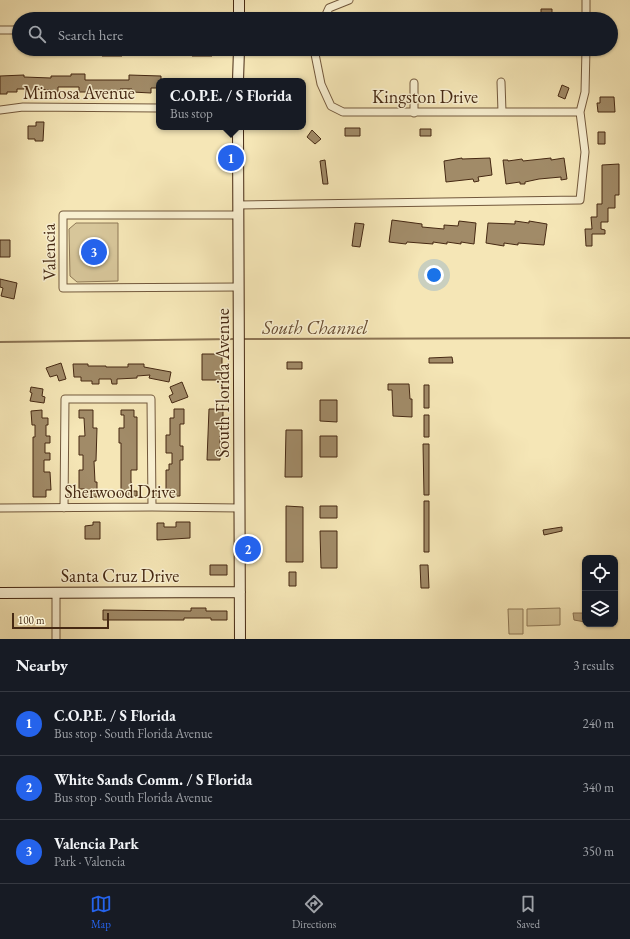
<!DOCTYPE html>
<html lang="en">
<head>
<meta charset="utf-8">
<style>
	body { margin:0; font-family:"EB Garamond",serif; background:#242831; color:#f1f3f6 }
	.controls { position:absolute; right:12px; bottom:12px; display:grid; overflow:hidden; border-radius:8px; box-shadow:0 1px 3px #0004 }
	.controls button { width:36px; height:36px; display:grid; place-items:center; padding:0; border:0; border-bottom:1px solid #363941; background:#171b24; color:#f1f3f6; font:20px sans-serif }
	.scale { position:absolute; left:12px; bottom:10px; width:97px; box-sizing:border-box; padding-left:4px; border:2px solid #462913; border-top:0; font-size:11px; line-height:14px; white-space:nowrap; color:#462913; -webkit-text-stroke:3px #f8efd0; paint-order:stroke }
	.you { position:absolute; left:434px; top:275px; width:14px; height:14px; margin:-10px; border:3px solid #fff; border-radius:50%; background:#1a73e8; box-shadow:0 0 0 6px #1a73e833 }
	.badge { display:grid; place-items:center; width:26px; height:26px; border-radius:50%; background:#2563eb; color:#fff; font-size:13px; font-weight:700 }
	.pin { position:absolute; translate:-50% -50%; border:2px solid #fff; box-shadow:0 1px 4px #0006 }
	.popup { position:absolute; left:156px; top:78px; width:150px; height:52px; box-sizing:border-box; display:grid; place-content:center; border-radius:8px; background:#171b24; filter:drop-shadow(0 1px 3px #0005); font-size:13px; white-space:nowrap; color:#9ea1a6 }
	.popup b { font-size:15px; color:#f1f3f6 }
	.popup::after { content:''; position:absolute; left:50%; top:100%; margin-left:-8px; border:8px solid transparent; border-top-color:#171b24 }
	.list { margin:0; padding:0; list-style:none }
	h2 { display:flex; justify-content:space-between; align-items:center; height:52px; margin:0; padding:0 16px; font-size:17px }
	h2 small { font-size:13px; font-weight:400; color:#9ea1a6 }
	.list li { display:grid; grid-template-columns:26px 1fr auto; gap:12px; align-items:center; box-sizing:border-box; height:64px; padding:0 16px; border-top:1px solid #363941 }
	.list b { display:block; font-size:15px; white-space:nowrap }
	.list p { margin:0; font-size:13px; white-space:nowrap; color:#9ea1a6 }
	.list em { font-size:13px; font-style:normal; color:#9ea1a6 }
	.icon { flex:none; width:22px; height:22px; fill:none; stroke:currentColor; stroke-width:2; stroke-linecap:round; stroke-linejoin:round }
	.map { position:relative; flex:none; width:630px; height:639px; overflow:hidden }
	.search { position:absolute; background:#171b24; box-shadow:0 1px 3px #0004; left:12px; right:12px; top:12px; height:44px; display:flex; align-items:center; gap:10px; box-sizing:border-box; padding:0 14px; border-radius:22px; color:#9ea1a6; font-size:15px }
	.sheet { height:244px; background:#171b24 }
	nav { display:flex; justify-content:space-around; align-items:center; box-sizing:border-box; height:56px; border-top:1px solid #363941; background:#171b24; font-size:11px; color:#9ea1a6 }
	nav a { display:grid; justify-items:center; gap:2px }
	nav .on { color:#2563eb }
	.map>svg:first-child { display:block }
	.green { fill:#d7c69a; stroke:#8e7856 }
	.water { fill:#baa67f; stroke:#8c7454 }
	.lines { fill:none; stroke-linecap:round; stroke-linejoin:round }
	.stream { stroke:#8c7454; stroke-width:2 }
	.building { fill:#a18b68; stroke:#462913 }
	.street-casing { stroke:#72583c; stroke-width:9 }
	.secondary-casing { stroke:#462913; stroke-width:12 }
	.street { stroke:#f8efd0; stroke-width:7 }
	.secondary { stroke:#f8efd0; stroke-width:10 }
	.labels { text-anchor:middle; stroke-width:3; stroke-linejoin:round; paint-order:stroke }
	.street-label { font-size:18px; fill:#462913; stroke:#f8efd0 }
	.water-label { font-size:19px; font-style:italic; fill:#694e33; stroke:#f8efd0 }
</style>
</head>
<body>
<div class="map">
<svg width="630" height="639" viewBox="0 0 630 639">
	<rect width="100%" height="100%" fill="#f5e6b6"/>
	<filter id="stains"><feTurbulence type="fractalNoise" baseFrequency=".005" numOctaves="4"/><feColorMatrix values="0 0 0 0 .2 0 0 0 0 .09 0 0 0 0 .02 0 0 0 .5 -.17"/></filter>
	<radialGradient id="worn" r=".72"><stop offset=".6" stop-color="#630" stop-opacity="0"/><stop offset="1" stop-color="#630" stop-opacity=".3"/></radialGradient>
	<path class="green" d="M76 223H118V281L77 282 70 276 69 229Z
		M560 608V625L527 626V609Z
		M508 609H523V634H509Z"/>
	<path class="water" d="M573 613H585V622L574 620Z"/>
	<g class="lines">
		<path class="stream" d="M241 339 630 338
			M0 342 235 339"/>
	</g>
	<path class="building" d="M541 9H552V19H541Z
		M102 49H121L122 56H102Z
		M192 49H212V56H192Z
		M71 74H85V80H129V75L161 76V81H159V88H151V93L132 92V89H120V92H79V87H58V92H51V90L35 89V92H29V89H17V92H7V94H0V76L24 75V77L51 78V76H71Z
		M562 85 569 88 565 99 558 96Z
		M600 97H614L615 112H598L597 103H600Z
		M36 122H44L43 141H35V139H28V126H36Z
		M345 128H360V136H345Z
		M420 129H431V136H420Z
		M312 130 321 139 315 144 307 137Z
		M598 132H605V144H598Z
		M462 158V159L490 158 492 175 478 177 479 181 474 182 473 179 446 182 444 161Z
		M551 158V160L564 158 567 179 561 180V177L539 179 525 182V184H520V182L506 184 503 160H508V161L522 159 523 161Z
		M325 160 328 184H323L320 161Z
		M619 164V195H615V208H608V222H601V229L605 230V234H592V246H586L585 229H592L591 217H597V204H602V165Z
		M392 220 422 224V227L444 229V225L458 226 459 221 476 223 474 244 461 242V244L447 242V244L433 242V244L407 242 406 244 389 242Z
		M515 221 529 223V221L547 224 544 245 518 243V245L504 243V246L486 243 488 223 515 224Z
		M355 223 364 224 360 247 352 246Z
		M0 240H10V257H0Z
		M0 279 17 283 14 299 1 296 3 288 0 287Z
		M202 354H222V380H202Z
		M452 357 453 363H429V358Z
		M287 362H302V369H287Z
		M61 363 66 379 59 381 57 375 50 377 46 368Z
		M73 364H88V366H106V367H128V364H144V367L171 372 169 382 149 378 150 375 137 376V378L117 379V384H112L111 379H99V384H92V381H81V377H74Z
		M182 382 188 397 172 403 169 396 173 394 170 387Z
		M388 384H409L410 399H412V417L393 416 392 390H388Z
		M424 385H429V408H424Z
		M31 387 43 389 42 396 45 397 44 403 30 401 32 393 30 392Z
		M320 400H337V422L320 421Z
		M174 409H184V424H180V446H183V460H180V496H169V489H166V470H169V464H172V453H166V435H170V418H174Z
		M209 409H223V434H220V460H207Z
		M42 410V418H48V425H46V436H50V443H45V453H50V460H44V472H50L51 490H46V497H33V437H35V425H32L31 411Z
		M79 410H93V428H97L96 461H94L95 482H97V497L84 496 85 489H79V470H83V455H79V436H85L84 418H79Z
		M121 410H134V417H137V470H131V481L132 491H137V496H121V443H119V428H124V415H121Z
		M424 415H429V437H424Z
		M286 430H302V477H285Z
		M320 436H337V457H320Z
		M423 444H429V495H424Z
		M424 501H429V552H424Z
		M286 506 303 507V562H286Z
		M320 506H337V518H320Z
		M93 522H100V539H85V526L93 525Z
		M176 522H190V538L157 540V523H164V527H176Z
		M562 527V531L544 535 543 530Z
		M320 531H337V568H321Z
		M210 565H227V575H210Z
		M420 565H428L429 588H421Z
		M289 572H296V586H289Z
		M191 608H206V611H227V620H211V618H184V620H103V610L191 611Z"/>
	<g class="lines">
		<g class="street-casing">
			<path id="street" d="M324 19 329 8 349 0
				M586 19V0
				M0 30H19
				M314 49 321 84 331 106 343 112H580
				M239 50 269 49
				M501 82 502 112
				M414 83V113
				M0 110 23 107 159 108
				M238 205 580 200 585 152 580 112 585 92 586 49
				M238 215H63V288L239 287
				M0 508 152 507 240 508
				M64 508 65 399H151L152 507
				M56 593V639"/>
		</g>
		<g class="secondary-casing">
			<path id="secondary" d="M239 0V19
				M238 81 239 49
				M238 127 240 639
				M0 593 240 592"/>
		</g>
		<use href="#street" class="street"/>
		<use href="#secondary" class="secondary"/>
	</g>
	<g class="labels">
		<g class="street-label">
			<text x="79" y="99">Mimosa Avenue</text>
			<text x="425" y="103">Kingston Drive</text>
			<text transform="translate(49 252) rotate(-91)" y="6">Valencia</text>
			<text transform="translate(223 383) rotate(-90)" y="6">South Florida Avenue</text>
			<text x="120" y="498">Sherwood Drive</text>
			<text x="120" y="582">Santa Cruz Drive</text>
		</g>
		<g class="water-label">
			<text x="315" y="334">South Channel</text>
		</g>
	</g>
	<rect width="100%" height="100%" filter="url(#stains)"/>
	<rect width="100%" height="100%" fill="url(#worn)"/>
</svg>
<div class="controls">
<button><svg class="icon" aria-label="locate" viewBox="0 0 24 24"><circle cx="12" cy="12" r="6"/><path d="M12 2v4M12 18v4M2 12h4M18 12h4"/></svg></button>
<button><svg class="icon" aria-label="layers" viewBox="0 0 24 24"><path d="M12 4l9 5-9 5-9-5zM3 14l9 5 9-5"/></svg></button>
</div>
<div class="scale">100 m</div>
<div class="you"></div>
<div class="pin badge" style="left:231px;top:158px">1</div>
<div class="popup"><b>C.O.P.E. / S Florida</b>Bus stop</div>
<div class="pin badge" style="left:248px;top:549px">2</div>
<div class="pin badge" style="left:94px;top:252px">3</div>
<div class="search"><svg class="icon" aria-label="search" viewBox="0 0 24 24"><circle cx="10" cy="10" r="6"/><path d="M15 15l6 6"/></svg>Search here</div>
</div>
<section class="sheet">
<h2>Nearby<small>3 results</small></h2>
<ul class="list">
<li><span class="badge">1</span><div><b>C.O.P.E. / S Florida</b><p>Bus stop · South Florida Avenue</p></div><em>240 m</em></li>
<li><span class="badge">2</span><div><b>White Sands Comm. / S Florida</b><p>Bus stop · South Florida Avenue</p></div><em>340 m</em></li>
<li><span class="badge">3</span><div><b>Valencia Park</b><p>Park · Valencia</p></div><em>350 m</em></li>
</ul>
</section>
<nav>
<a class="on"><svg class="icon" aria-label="map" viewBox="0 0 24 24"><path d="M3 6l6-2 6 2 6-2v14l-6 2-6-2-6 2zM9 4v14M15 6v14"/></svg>Map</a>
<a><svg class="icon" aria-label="directions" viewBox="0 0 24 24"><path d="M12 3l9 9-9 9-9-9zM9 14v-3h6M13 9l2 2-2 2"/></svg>Directions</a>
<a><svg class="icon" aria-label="saved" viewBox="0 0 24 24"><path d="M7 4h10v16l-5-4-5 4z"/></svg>Saved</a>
</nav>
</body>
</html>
